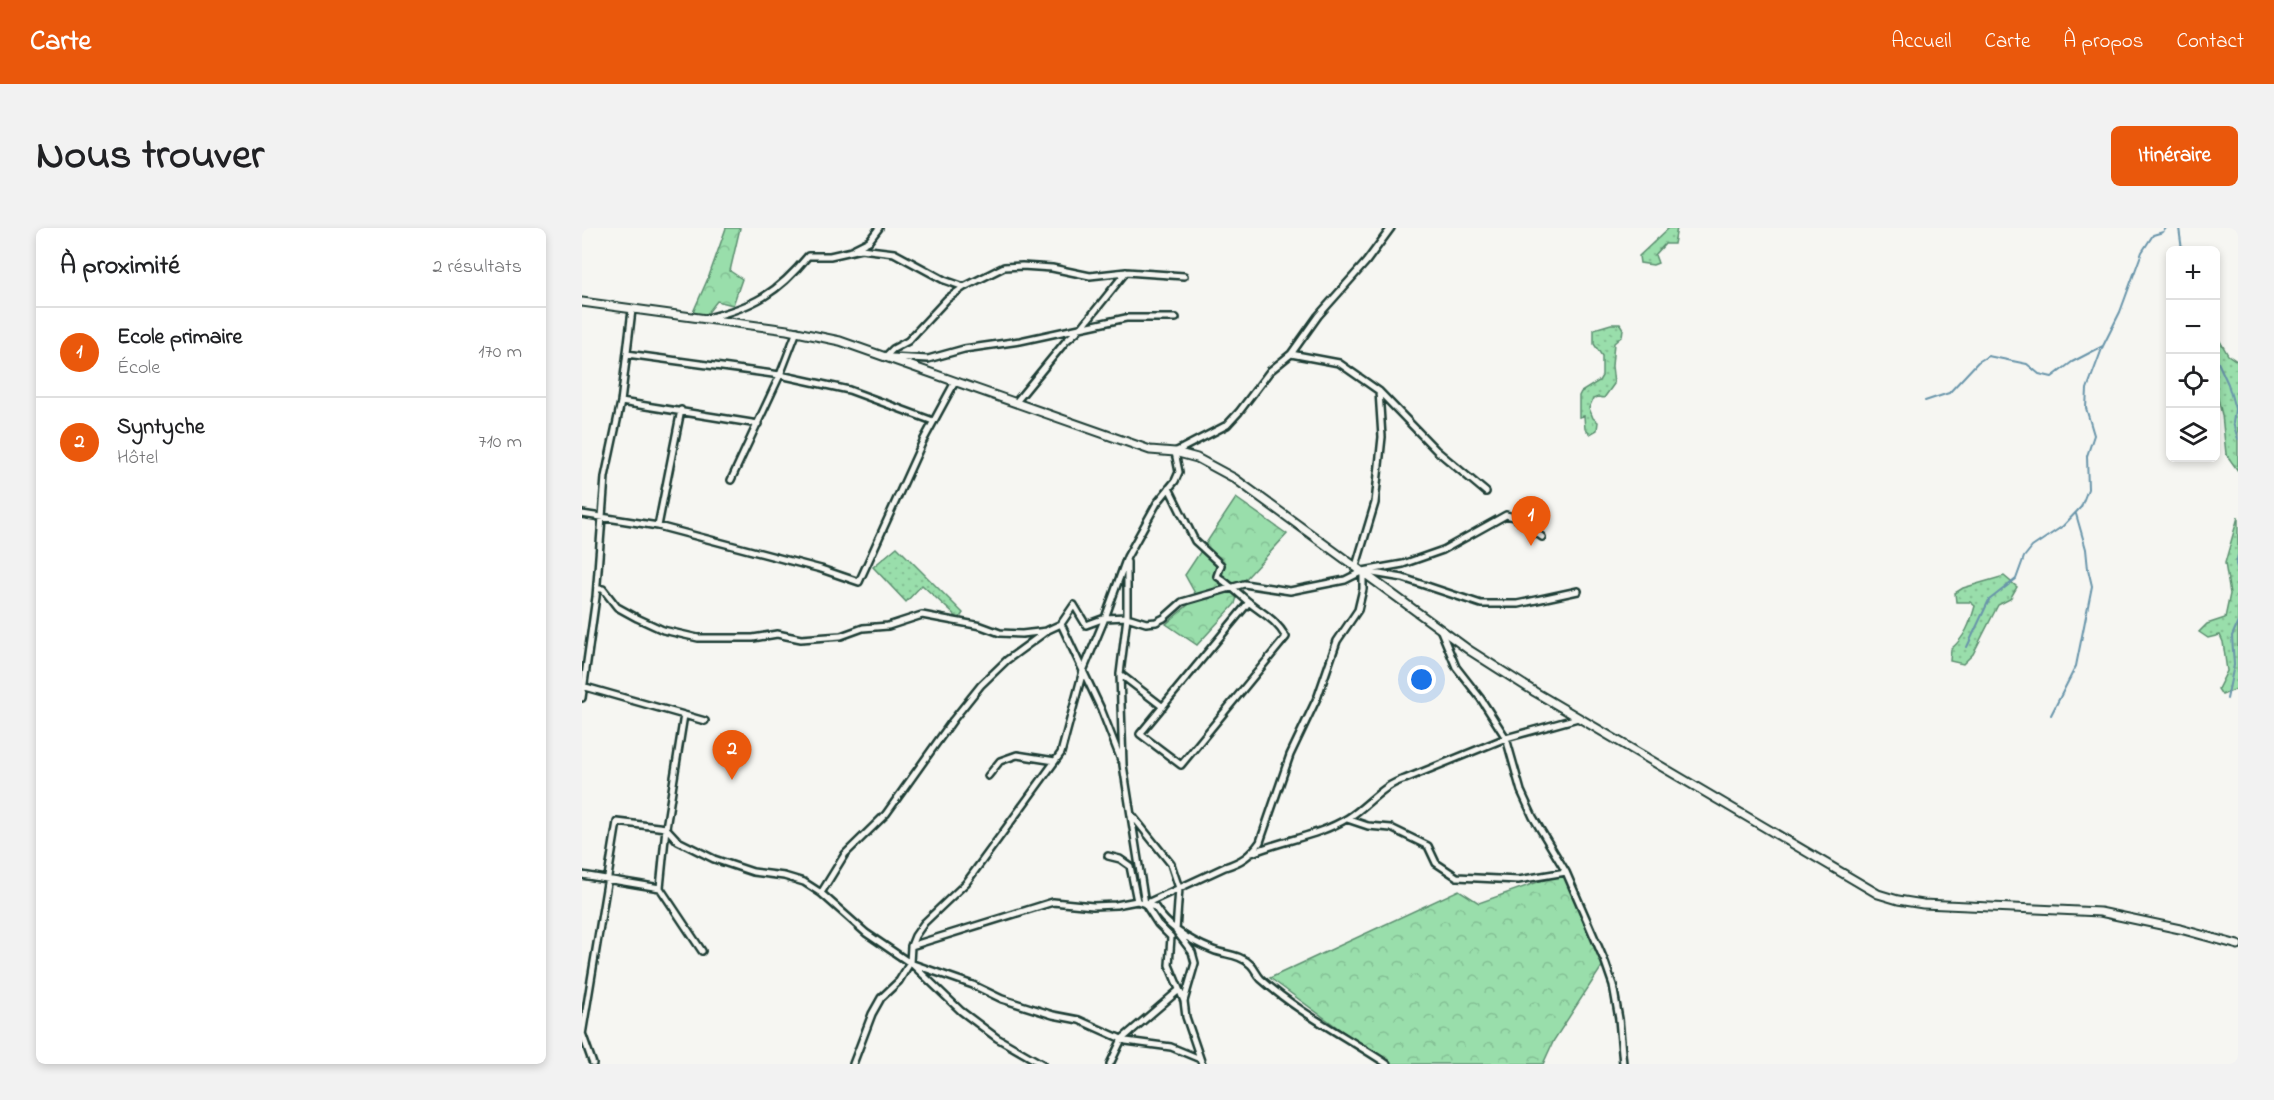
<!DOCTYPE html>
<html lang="fr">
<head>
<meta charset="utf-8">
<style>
	body { margin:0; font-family:"Indie Flower",sans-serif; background:#f2f2f2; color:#202124 }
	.controls { position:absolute; right:18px; top:18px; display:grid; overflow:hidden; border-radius:9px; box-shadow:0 3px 9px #0003 }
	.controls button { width:54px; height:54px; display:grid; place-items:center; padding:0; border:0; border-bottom:2px solid #e0e0e0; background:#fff; color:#202124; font:30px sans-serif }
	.you { position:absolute; left:840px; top:452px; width:21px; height:21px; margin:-15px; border:4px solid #fff; border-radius:50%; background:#1a73e8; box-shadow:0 0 0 9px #1a73e833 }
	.badge { display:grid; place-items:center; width:39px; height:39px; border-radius:50%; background:#ea580c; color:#fff; font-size:20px; font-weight:700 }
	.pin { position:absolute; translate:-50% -50px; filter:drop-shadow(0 2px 3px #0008) }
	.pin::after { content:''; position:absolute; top:32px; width:21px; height:18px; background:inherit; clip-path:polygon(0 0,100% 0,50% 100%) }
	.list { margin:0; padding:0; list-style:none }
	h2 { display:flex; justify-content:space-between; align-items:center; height:78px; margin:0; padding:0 24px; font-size:26px }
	h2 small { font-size:20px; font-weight:400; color:#757577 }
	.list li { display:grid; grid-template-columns:39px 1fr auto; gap:18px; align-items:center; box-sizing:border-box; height:90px; padding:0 24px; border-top:2px solid #e0e0e0 }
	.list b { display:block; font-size:22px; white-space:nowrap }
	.list p { margin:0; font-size:20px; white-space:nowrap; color:#757577 }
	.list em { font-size:20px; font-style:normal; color:#757577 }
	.icon { flex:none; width:33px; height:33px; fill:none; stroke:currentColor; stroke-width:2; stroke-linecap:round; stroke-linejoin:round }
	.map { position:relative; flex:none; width:1656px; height:836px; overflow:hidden; border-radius:9px }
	header { display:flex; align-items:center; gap:36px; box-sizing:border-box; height:84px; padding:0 30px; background:#ea580c; color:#fff }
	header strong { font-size:28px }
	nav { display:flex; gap:33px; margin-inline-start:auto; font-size:21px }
	.intro { display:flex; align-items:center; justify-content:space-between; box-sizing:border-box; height:144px; padding:0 36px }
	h1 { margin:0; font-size:42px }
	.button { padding:15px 27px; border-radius:9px; background:#ea580c; color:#fff; font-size:21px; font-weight:700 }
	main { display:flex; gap:36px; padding:0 36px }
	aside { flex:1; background:#fff; border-radius:9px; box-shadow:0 3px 9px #0003 }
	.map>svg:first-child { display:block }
	.grass { fill:url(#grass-dots); stroke:#5c8e70; stroke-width:1.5 }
	.forest { fill:url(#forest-crowns); stroke:#5c8e70; stroke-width:1.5 }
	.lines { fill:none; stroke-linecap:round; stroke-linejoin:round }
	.stream { stroke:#6995aa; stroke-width:2 }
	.minor-casing { stroke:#1f3d34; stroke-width:10 }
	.tertiary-casing { stroke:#1f3d34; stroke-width:11 }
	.minor { stroke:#f6f6f2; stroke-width:5 }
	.tertiary { stroke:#f6f6f2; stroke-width:7 }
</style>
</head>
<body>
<header>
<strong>Carte</strong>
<nav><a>Accueil</a><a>Carte</a><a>À propos</a><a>Contact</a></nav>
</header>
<div class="intro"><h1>Nous trouver</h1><a class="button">Itinéraire</a></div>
<main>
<aside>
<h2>À proximité<small>2 résultats</small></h2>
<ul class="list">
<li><span class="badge">1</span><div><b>Ecole primaire</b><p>École</p></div><em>170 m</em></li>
<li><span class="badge">2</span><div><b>Syntyche</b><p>Hôtel</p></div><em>710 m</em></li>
</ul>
</aside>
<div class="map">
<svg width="1656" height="836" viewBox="0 0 1656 836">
	<defs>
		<pattern id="grass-dots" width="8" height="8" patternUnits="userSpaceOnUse" patternTransform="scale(1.5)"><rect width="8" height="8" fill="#99deab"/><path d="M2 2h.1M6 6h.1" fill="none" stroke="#83bf94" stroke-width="1.8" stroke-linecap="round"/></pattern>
		<pattern id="forest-crowns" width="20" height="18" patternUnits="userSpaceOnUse" patternTransform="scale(1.5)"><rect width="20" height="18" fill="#99deab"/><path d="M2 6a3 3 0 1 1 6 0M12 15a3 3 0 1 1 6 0" fill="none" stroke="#83bf94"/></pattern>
	</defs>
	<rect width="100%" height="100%" fill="#f6f6f2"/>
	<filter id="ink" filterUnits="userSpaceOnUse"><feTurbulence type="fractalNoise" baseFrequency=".0167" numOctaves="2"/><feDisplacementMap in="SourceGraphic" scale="12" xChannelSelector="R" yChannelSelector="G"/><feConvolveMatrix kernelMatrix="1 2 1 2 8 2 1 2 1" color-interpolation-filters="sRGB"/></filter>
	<g filter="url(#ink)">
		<path class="grass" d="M1087 0H1095L1092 16H1083L1073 27 1076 35 1071 37 1058 35 1057 28Z
			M1029 96H1038L1041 101 1040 108 1032 115 1030 138 1032 156 1022 170 1016 169 1011 171 1007 180 1011 190 1016 194 1015 202 1008 206 1003 201 1002 188 997 189V168L999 164 1017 153 1020 148V128L1012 116V101Z
			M1634 106 1646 127 1656 134V243L1644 226 1640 187 1634 163Z
			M1656 289V454L1655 461 1640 467 1636 461 1645 443 1641 414 1638 407 1626 410 1617 404 1625 396 1643 390 1648 366 1643 335Z
			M315 319 381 385 377 391 340 357 324 374 291 339Z
			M1422 348 1435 359 1428 371 1416 377 1391 426 1381 436 1368 433 1369 421C1383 409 1388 396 1393 378L1388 374H1374L1373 365 1381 360Z"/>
		<path class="forest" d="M144 0H158L148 43 160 51 151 77 135 73 121 91 109 89 127 48Z
			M654 270 705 306 658 357 653 376 615 417 584 396 615 369 603 347Z
			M984 644 1023 734 972 812 961 836H805L688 750 877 662 897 675Z"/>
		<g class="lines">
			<path class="stream" d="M1597 0 1600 22
				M1634 130 1646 156 1653 181 1651 195 1656 211
				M1343 173 1367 165 1396 134 1406 128 1445 136 1457 146 1470 149 1490 134 1521 118
				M1656 327 1654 336 1656 343
				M1385 419 1407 372 1434 351 1442 329 1450 319 1481 298 1499 279 1506 261 1505 228 1512 207 1504 180 1505 161 1521 118 1538 84 1560 24 1571 7 1581 4 1584 0
				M1645 471 1652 437 1650 408 1656 394
				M1469 487 1494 438 1510 358 1506 341 1504 321 1494 286"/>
			<g class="minor-casing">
				<path id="minor" d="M273 20 287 13 297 0
					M125 90C171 79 196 65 226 28H248L279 21 312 25 362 52 382 59
					M215 103 198 147 267 162 351 193
					M45 126 198 147 149 252
					M709 126 757 135 797 163 854 222 904 264
					M303 129 311 121 326 113 365 71 382 59 422 39 440 38 470 40 508 48 544 44 602 48
					M309 129 346 131 382 121 438 113 544 90H594
					M39 174 176 196
					M434 174 484 113 500 99 544 44
					M587 260 613 313 639 337 635 348C647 356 657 366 669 376 683 387 694 392 704 409L599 537 558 506 667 374
					M0 286 76 298 239 341 277 354 341 213 373 154
					M76 298 99 182
					M545 334V389L538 446 541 537 563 676 576 696 589 709 587 737 602 773
					M774 338 793 275 800 209 797 163
					M785 344 821 350 899 376H936L996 363
					M15 361H21L35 379 55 390 81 402 116 410H171L195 406 219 411 259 408 281 400 306 398 340 387 399 398 418 405 440 406 465 403
					M479 396 519 481 539 532
					M859 403 874 439 899 471 924 510 939 563 951 589 984 644 1023 734 1031 757 1037 791 1041 836
					M538 446 581 479
					M0 458 123 493
					M0 470 14 369 23 249 39 174 50 82
					M406 548 418 533 435 527 473 533
					M549 586 589 636 597 660 594 703 610 724 613 735 602 773 604 789 620 836
					M765 591 786 598 809 600 846 618 854 635 875 649 936 652 984 644
					M670 625C701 612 737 608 766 590 786 578 800 557 823 551L924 510 996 490
					M526 628 538 631 548 638 555 673
					M0 647 78 660 120 723
					M78 660 84 600 102 487
					M239 665 263 626 304 586 371 492 399 457 425 432 466 402 479 396 492 377 504 397 523 390 545 389 564 395 574 394 582 390 600 374 662 356 708 363 763 352 781 343 821 336 861 322 924 287 932 289 960 309
					M563 676 573 679C586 700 608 713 631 722 643 727 658 726 669 737 673 741 675 747 679 751 717 785 763 808 805 836
					M329 718 471 674 511 678 534 677 555 673 563 676 643 639C659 634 668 628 678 614L708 527 736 468 755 413 776 382 781 361V343
					M332 738 379 783 415 810 460 836
					M0 805 11 836
					M0 807 35 594 84 600 96 613 132 631 171 644 202 648 222 654 239 665 284 705 328 735 391 757 420 771 471 787 497 792 544 813 589 819 618 831
					M271 836 290 786 299 770 317 753 328 735 329 718 333 708 342 695 384 655 479 525 501 443 523 390 545 329 575 275 593 253 597 244 593 224 645 197 657 184 688 143 709 126 736 88 784 34 809 0
					M528 836 540 811 597 762"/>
			</g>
			<g class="tertiary-casing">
				<path id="tertiary" d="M0 74 205 102 258 113 568 222 593 224 615 230 652 250 887 422 953 464 1296 666 1316 672 1341 676 1518 684 1598 701 1656 717"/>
			</g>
			<use href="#minor" class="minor"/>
			<use href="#tertiary" class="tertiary"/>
		</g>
	</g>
</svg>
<div class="controls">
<button>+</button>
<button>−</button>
<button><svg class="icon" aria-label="locate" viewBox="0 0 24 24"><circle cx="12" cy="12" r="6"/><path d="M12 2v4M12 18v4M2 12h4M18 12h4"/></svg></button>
<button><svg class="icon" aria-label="layers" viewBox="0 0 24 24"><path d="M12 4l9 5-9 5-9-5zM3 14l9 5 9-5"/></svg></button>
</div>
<div class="you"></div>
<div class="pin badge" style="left:949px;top:318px">1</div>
<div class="pin badge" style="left:150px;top:552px">2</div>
</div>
</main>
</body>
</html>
